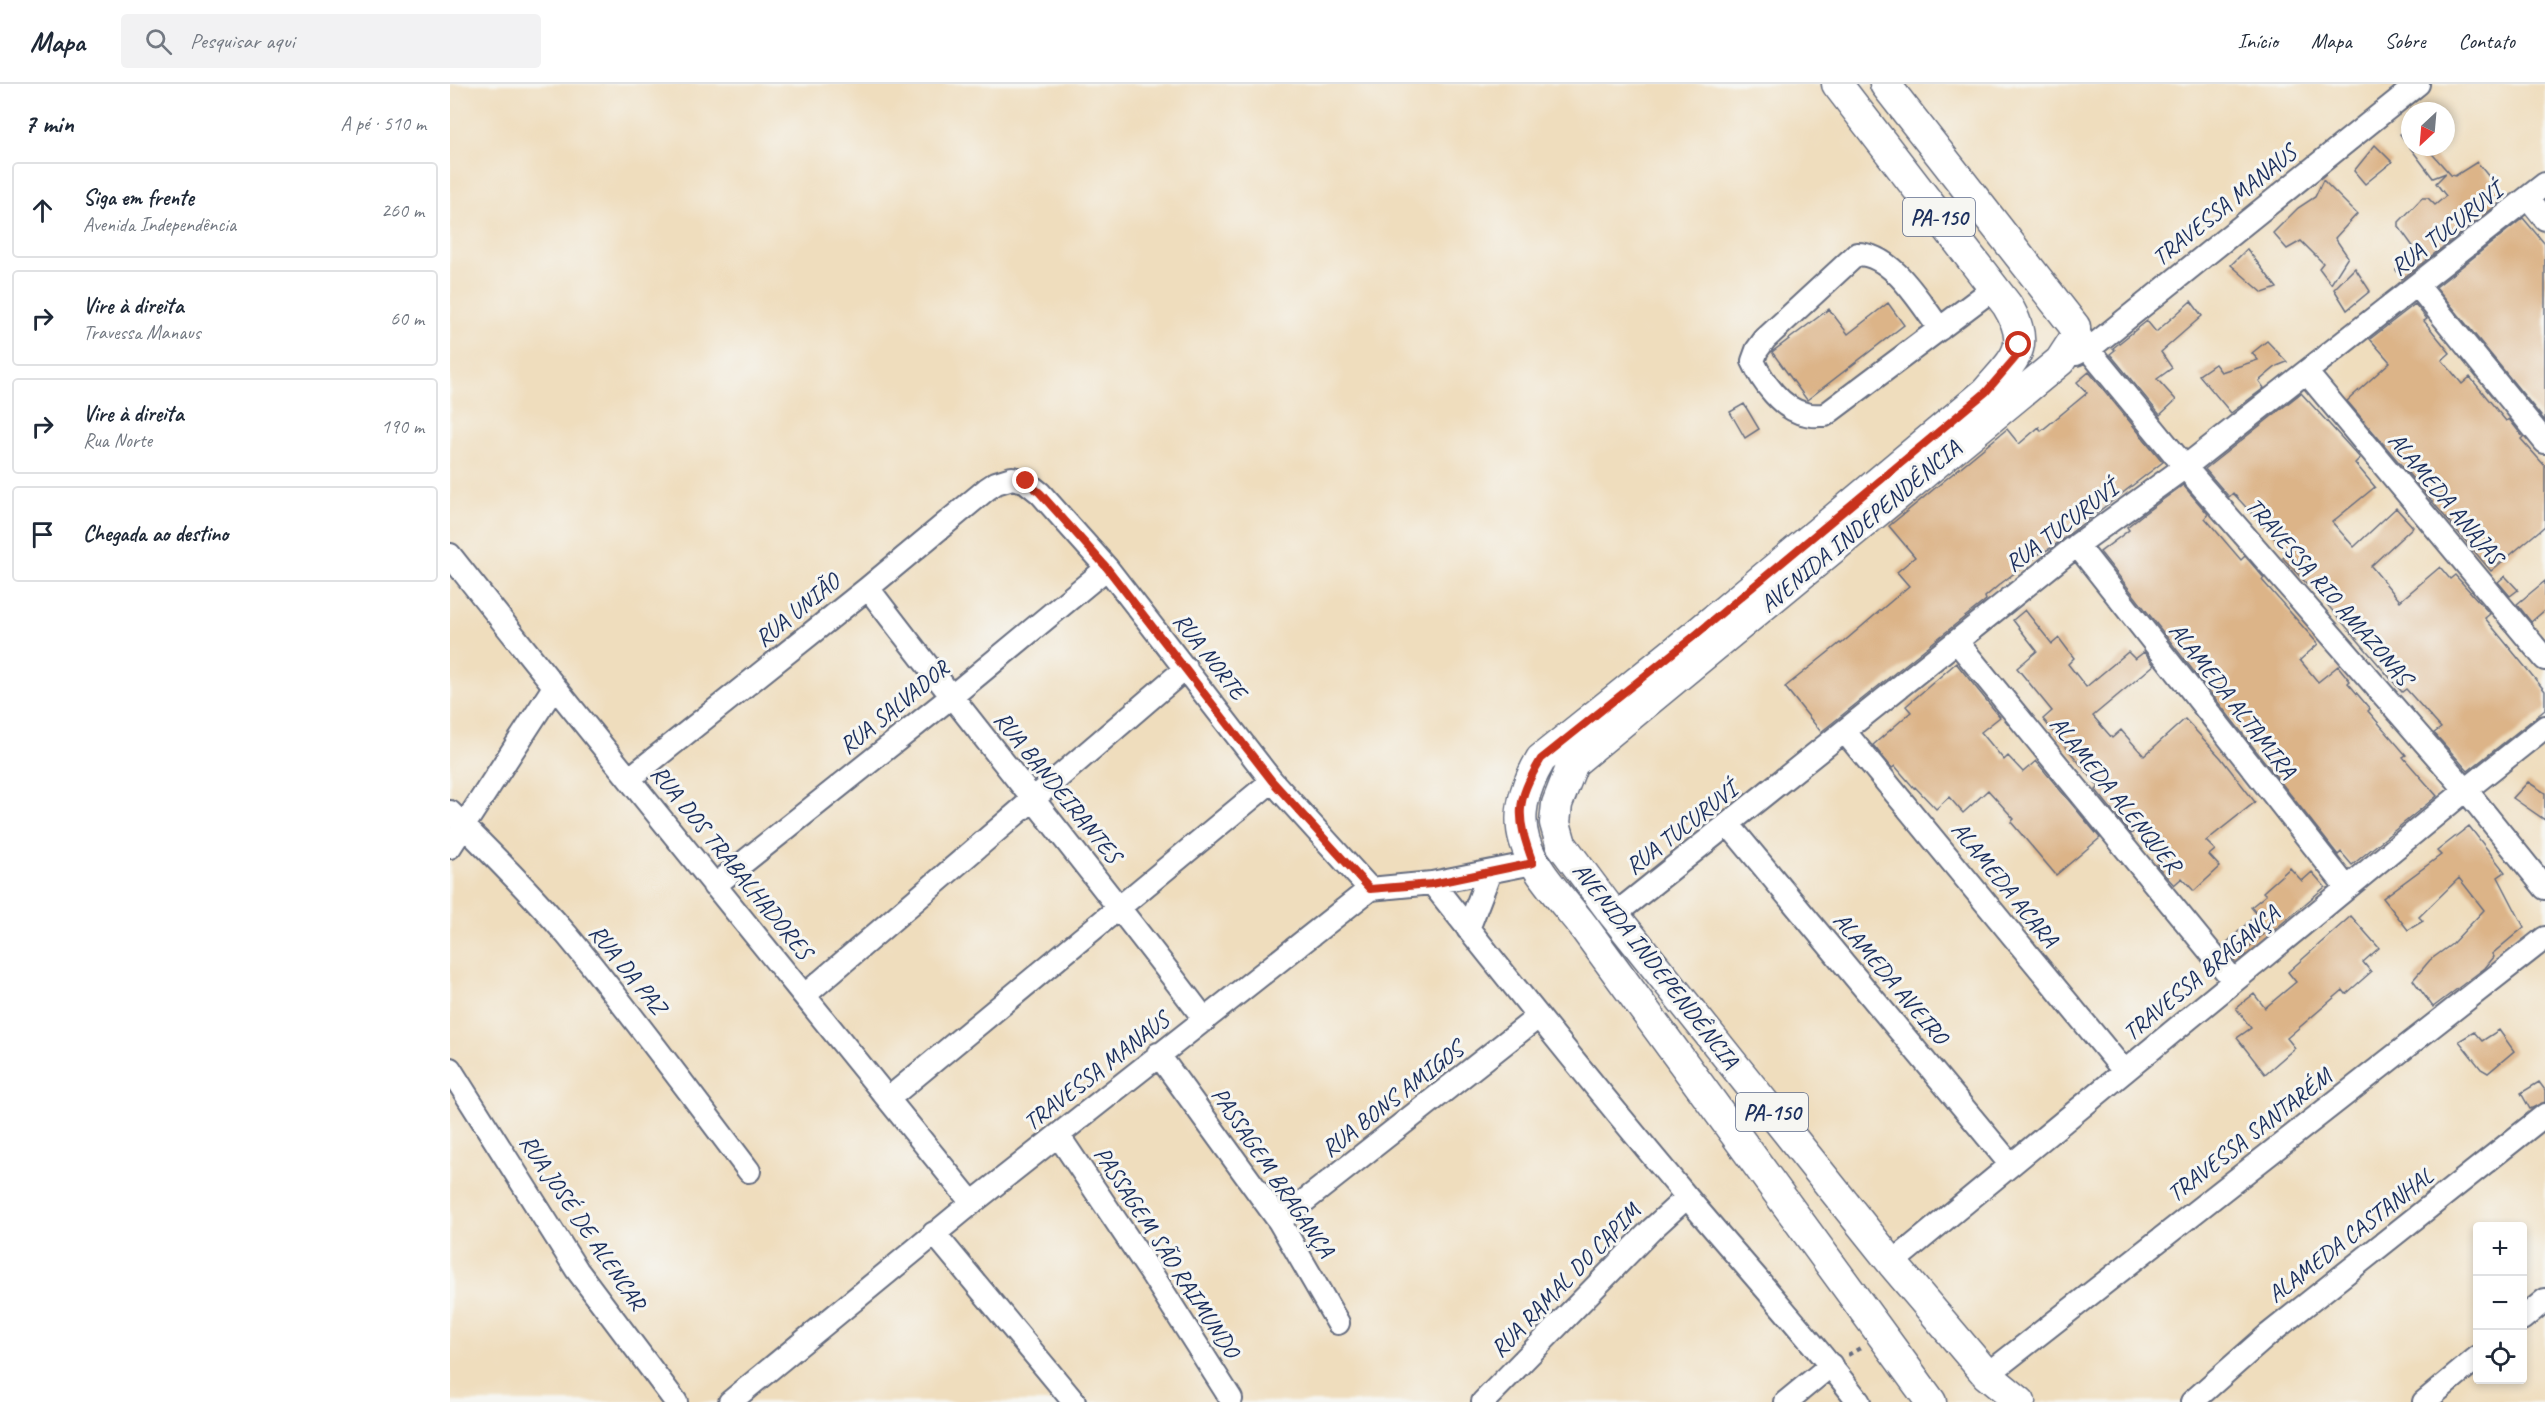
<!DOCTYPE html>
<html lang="pt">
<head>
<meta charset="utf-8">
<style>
	body { margin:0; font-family:Caveat,sans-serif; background:#f2f2f3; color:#1f2937 }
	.controls { position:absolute; right:18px; bottom:18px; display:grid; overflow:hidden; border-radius:6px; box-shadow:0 3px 9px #0003 }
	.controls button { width:54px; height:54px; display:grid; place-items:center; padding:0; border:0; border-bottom:2px solid #e0e1e3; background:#fff; color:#1f2937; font:30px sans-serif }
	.compass { position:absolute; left:1951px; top:18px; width:54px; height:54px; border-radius:50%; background:#fff; box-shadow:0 3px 9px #0003; rotate:206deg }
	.stop { position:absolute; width:18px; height:18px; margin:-14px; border:4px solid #c8321e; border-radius:50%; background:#fff }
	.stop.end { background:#c8321e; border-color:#fff; box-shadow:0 2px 6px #0008 }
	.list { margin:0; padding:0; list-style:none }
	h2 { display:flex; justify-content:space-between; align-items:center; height:78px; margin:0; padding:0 24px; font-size:26px }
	h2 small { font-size:20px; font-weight:400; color:#747a83 }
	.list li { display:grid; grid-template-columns:39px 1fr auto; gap:18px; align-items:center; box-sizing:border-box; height:96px; margin:0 12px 12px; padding:0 12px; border:2px solid #e0e1e3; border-radius:6px }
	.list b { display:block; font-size:22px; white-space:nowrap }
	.list p { margin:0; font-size:20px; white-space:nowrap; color:#747a83 }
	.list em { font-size:20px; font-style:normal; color:#747a83 }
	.icon { flex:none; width:33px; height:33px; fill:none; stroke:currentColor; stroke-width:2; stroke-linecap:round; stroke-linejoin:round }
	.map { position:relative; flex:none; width:2095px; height:1318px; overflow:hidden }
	header { display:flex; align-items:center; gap:36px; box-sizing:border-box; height:84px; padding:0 30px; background:#fff; border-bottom:2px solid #e0e1e3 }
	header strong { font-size:28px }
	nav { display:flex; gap:33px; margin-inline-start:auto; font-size:21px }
	.search { width:420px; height:54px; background:#f2f2f3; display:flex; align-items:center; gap:15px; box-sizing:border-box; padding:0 21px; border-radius:6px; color:#747a83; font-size:22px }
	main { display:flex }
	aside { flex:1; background:#fff }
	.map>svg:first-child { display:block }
	.building { fill:#dcb488 }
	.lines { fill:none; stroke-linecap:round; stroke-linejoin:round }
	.minor-casing { stroke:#656c7f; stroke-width:26 }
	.major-casing { stroke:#656c7f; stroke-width:33 }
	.path { stroke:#656c7f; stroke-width:4; stroke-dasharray:4.5 4.5; stroke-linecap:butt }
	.minor { stroke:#fff; stroke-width:22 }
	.major { stroke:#fff; stroke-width:30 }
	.route { stroke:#c8321e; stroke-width:8 }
	.labels { text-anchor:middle; stroke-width:6; stroke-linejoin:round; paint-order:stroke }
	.shield { fill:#f6f6f2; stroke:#5d6b8a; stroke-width:1.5 }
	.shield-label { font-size:22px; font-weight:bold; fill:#1b2f5e }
	.street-label { font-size:24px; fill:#1b2f5e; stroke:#f6f6f2 }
</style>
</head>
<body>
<header>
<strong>Mapa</strong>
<div class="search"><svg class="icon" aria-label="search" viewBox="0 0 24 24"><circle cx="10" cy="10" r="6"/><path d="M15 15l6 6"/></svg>Pesquisar aqui</div>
<nav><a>Início</a><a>Mapa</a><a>Sobre</a><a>Contato</a></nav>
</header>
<main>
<aside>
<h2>7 min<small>A pé · 510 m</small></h2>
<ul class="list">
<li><svg class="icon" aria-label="ahead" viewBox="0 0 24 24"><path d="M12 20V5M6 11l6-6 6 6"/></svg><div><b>Siga em frente</b><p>Avenida Independência</p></div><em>260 m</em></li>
<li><svg class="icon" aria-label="right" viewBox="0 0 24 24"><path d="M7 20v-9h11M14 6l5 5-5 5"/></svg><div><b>Vire à direita</b><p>Travessa Manaus</p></div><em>60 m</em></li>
<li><svg class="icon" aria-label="right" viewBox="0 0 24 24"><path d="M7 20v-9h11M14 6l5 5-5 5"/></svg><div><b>Vire à direita</b><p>Rua Norte</p></div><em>190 m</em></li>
<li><svg class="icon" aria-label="arrive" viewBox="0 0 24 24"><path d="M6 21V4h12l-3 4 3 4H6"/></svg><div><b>Chegada ao destino</b></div></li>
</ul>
</aside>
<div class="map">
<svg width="2095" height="1318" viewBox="0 0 2095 1318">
	<rect width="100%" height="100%" fill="#f6f6f2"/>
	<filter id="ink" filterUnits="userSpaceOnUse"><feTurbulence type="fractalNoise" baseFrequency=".0167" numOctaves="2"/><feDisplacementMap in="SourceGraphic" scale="12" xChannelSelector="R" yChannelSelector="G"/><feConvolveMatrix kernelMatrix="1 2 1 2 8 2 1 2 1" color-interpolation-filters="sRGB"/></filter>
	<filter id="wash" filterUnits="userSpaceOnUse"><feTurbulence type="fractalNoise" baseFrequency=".008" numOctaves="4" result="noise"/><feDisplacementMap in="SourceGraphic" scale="24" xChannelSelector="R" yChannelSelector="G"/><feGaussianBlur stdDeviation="1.35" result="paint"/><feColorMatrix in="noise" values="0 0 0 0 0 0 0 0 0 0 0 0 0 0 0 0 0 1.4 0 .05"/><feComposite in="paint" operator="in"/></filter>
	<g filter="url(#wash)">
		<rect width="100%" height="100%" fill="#efddbd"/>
		<g id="blocks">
			<path class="building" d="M1958 43 1960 63H1976L2001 91 2005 92 2027 78 2056 114 1952 195 1946 186 1967 168 1949 143V138L1972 114H1978L1985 121 1996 112 1986 99 1996 89 1983 94 1950 50Z
				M1925 61 1942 78 1915 100 1904 87Z
				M1873 96 1907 130 1885 154 1898 173 1881 200 1869 184 1873 179 1851 157 1837 165 1823 149 1848 124 1865 113Z
				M2073 134 2095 160V337L1986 203Z
				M1797 165 1827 204 1813 209 1781 181Z
				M1905 184 1920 207 1897 226 1884 205Z
				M1741 217 1752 232 1711 268 1722 284 1707 295 1726 316 1710 331 1660 270 1665 266 1663 264 1697 237 1706 248Z
				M1438 219 1454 241 1357 316 1322 268 1379 225 1398 250Z
				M1965 220 1977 235 1974 237 2000 269 1992 276 2012 300 2020 293 2056 337 2059 335 2073 353 2071 355 2095 382V442L2041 487 1897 317 1940 278 1920 255Z
				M1817 257 1837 278 1827 282 1809 297 1814 304 1781 329 1749 291 1765 280 1771 288 1808 276 1802 269Z
				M1639 288 1713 378 1601 464 1589 470 1549 501 1535 513 1536 516 1371 648 1335 603 1390 559 1391 560 1459 502 1447 488 1465 473 1439 442 1557 345 1569 360 1589 343 1591 347 1637 309 1627 298Z
				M1851 309 1910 374 1905 379 1925 403 1882 438 1904 463 1946 424 1963 443 1921 482 1950 517 1990 483 2000 495 2005 491 2040 530 2035 534 2095 607V626L2018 687 1984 649 1991 644 1956 605 1952 608 1858 498 1857 500 1833 474 1838 469 1783 409 1779 413 1755 385Z
				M1294 320 1309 345 1295 354 1280 328Z
				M1733 401 1758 430 1755 434 1791 476 1795 472 1814 494 1812 496 1868 560 1850 576 1868 598 1888 582 1900 597 1898 599 1920 625 1918 627 1956 671 1953 673 1987 712 1902 781 1891 768 1888 771 1650 468 1679 446 1677 443 1692 431Z
				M2055 492 2068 506 2060 512 2048 498Z
				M2095 497V526L2081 538 2067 520Z
				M1575 526 1602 560 1609 554 1624 574 1618 580 1636 603 1678 568 1685 575 1694 568 1704 581 1643 632 1662 654 1671 646 1694 672 1735 635 1771 674 1805 718 1756 757 1765 766 1759 771 1770 783 1744 807 1732 794 1724 801 1714 790 1707 781 1713 775 1686 746 1681 750 1646 706 1649 703 1593 635 1602 627 1567 584 1587 567 1563 536Z
				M1506 579 1550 633 1531 648 1554 676 1558 672 1573 688 1586 677 1650 754 1606 791 1561 738 1564 735 1538 706 1513 729 1499 713 1486 725 1465 703 1464 704 1445 682 1442 684 1423 661 1461 628 1456 622Z
				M2078 698 2095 709V736L2063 714Z
				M2019 742 2055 788 2048 793 2074 843 2042 870 2044 873 2035 884 1983 923 1963 896 1980 876 2002 860 2034 826 2009 794 1969 833 1973 837 1958 846 1933 814 1991 771 1987 767Z
				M1840 784 1852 797 1862 788 1875 803 1822 848 1820 845 1784 876 1773 862 1807 830 1801 823 1816 811 1813 808Z
				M1901 832 1929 864 1913 878 1921 888 1896 910 1893 906 1837 954 1845 964 1815 990 1787 954 1801 944 1786 924 1804 910 1815 924 1846 898 1838 888Z
				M2049 946 2064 967 2038 989 2031 985 2009 957 2024 948 2032 957Z
				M2089 998 2095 1006V1018L2080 1025 2071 1009Z"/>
		</g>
	</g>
	<g filter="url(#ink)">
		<use href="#blocks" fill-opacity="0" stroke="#656c7f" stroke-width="1.5"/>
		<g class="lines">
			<g class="minor-casing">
				<path id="minor" d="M2079 115 2095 135
					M1967 201 2095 358
					M1625 243 1638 265 1735 383 2016 706 2095 804
					M1490 245C1470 219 1443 170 1407 170L1315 255 1307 266 1303 277C1312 297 1332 326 1356 330 1362 332 1369 331 1375 331L1544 204
					M1626 270 1644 261 1968 0
					M1856 288 2095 575
					M1627 461 1897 804
					M0 471C172 689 348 903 522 1119
					M418 504C528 650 646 790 755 936
					M1507 558 1784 897
					M1395 648 1674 987
					M180 694 418 504 537 405 546 399 562 394 575 397 590 409 657 484 822 697 920 805
					M0 728C40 768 80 808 117 851 180 927 239 1008 299 1087
					M1279 741 1561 1081
					M0 763 104 603
					M982 799C1066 905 1150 1010 1237 1113 1294 1181 1355 1247 1409 1318
					M264 802 501 613 657 484
					M1164 831 1627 461 1735 383 2095 100
					M1018 845 1040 788
					M355 911 736 584
					M708 970 829 1137 888 1239
					M0 985 127 1186 226 1318
					M438 1015 822 697
					M608 1051 703 1192 781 1315
					M829 1137 1088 933
					M484 1149 624 1318
					M1442 1179 2016 706 2095 643
					M2072 1235 2095 1216
					M1537 1291 2095 854
					M280 1318 522 1119 920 805 982 799 1083 779
					M1033 1318 1202 1145 1237 1113
					M1336 1318 1381 1281
					M1742 1318 1818 1251 2095 1031
					M1974 1318 2028 1273"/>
			</g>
			<g class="major-casing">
				<path id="major" d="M1387 0 1557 221C1583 264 1564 275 1536 308L1243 553 1091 675C1046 751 1086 783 1133 842L1481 1318
					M1435 0 1625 243V254L1610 277 1123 679 1107 720 1105 739 1111 760 1164 831 1442 1179 1537 1291 1570 1318"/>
			</g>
			<path class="path" d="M1398 1271 1412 1263"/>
			<use href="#minor" class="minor"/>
			<use href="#major" class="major"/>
		</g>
	</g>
	<g class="lines" filter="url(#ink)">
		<path class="route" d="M576 397 590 409 657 484 822 697 920 805 982 800 1083 779C1066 732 1065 719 1091 675L1243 553 1536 308 1566 273 1569 261"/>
	</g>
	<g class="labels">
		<g class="shield">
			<rect x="1453" y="114" width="72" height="38" rx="4.5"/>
			<rect x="1286" y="1009" width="72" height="38" rx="4.5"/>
		</g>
		<g class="shield-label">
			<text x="1489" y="141">PA-150</text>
			<text x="1322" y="1036">PA-150</text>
		</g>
		<g class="street-label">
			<text transform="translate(1774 121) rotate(-39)" y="8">TRAVESSA MANAUS</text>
			<text transform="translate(1996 145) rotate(-38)" y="8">RUA TUCURUVÍ</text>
			<text transform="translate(1996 414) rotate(50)" y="8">ALAMEDA ANAJAS</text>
			<text transform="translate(1410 442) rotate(-40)" y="8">AVENIDA INDEPENDÊNCIA</text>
			<text transform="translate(1611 442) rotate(-37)" y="8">RUA TUCURUVÍ</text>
			<text transform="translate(1879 507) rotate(49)" y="8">TRAVESSA RIO AMAZONAS</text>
			<text transform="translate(347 526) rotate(-39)" y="8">RUA UNIÃO</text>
			<text transform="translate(760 572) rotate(52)" y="8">RUA NORTE</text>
			<text transform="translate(1783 616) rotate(52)" y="8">ALAMEDA ALTAMIRA</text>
			<text transform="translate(444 623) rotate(-39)" y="8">RUA SALVADOR</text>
			<text transform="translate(608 703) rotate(51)" y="8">RUA BANDEIRANTES</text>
			<text transform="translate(1666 710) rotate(51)" y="8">ALAMEDA ALENQUER</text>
			<text transform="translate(1231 744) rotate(-38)" y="8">RUA TUCURUVÍ</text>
			<text transform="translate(282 778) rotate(51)" y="8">RUA DOS TRABALHADORES</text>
			<text transform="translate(1555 800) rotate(51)" y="8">ALAMEDA ACARA</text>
			<text transform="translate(1206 881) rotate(52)" y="8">AVENIDA INDEPENDÊNCIA</text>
			<text transform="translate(178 885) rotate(51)" y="8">RUA DA PAZ</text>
			<text transform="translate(1751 889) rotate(-40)" y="8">TRAVESSA BRAGANÇA</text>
			<text transform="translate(1441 894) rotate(50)" y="8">ALAMEDA AVEIRO</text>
			<text transform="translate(646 987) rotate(-38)" y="8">TRAVESSA MANAUS</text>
			<text transform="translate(942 1015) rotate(-38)" y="8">RUA BONS AMIGOS</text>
			<text transform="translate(1799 1051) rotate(-38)" y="8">TRAVESSA SANTARÉM</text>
			<text transform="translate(823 1088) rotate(56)" y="8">PASSAGEM BRAGANÇA</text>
			<text transform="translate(133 1138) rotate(56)" y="8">RUA JOSÉ DE ALENCAR</text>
			<text transform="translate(1900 1151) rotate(-38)" y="8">ALAMEDA CASTANHAL</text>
			<text transform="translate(717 1168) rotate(57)" y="8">PASSAGEM SÃO RAIMUNDO</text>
			<text transform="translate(1115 1196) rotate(-46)" y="8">RUA RAMAL DO CAPIM</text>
		</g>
	</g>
</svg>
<div class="controls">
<button>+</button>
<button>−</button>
<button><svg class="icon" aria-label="locate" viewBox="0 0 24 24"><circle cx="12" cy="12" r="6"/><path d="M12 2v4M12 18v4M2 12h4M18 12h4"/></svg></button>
</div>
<svg class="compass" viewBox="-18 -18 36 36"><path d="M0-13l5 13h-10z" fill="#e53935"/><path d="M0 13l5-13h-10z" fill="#747a83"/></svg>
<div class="stop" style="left:1569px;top:261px"></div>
<div class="stop end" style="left:576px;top:397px"></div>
</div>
</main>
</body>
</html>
